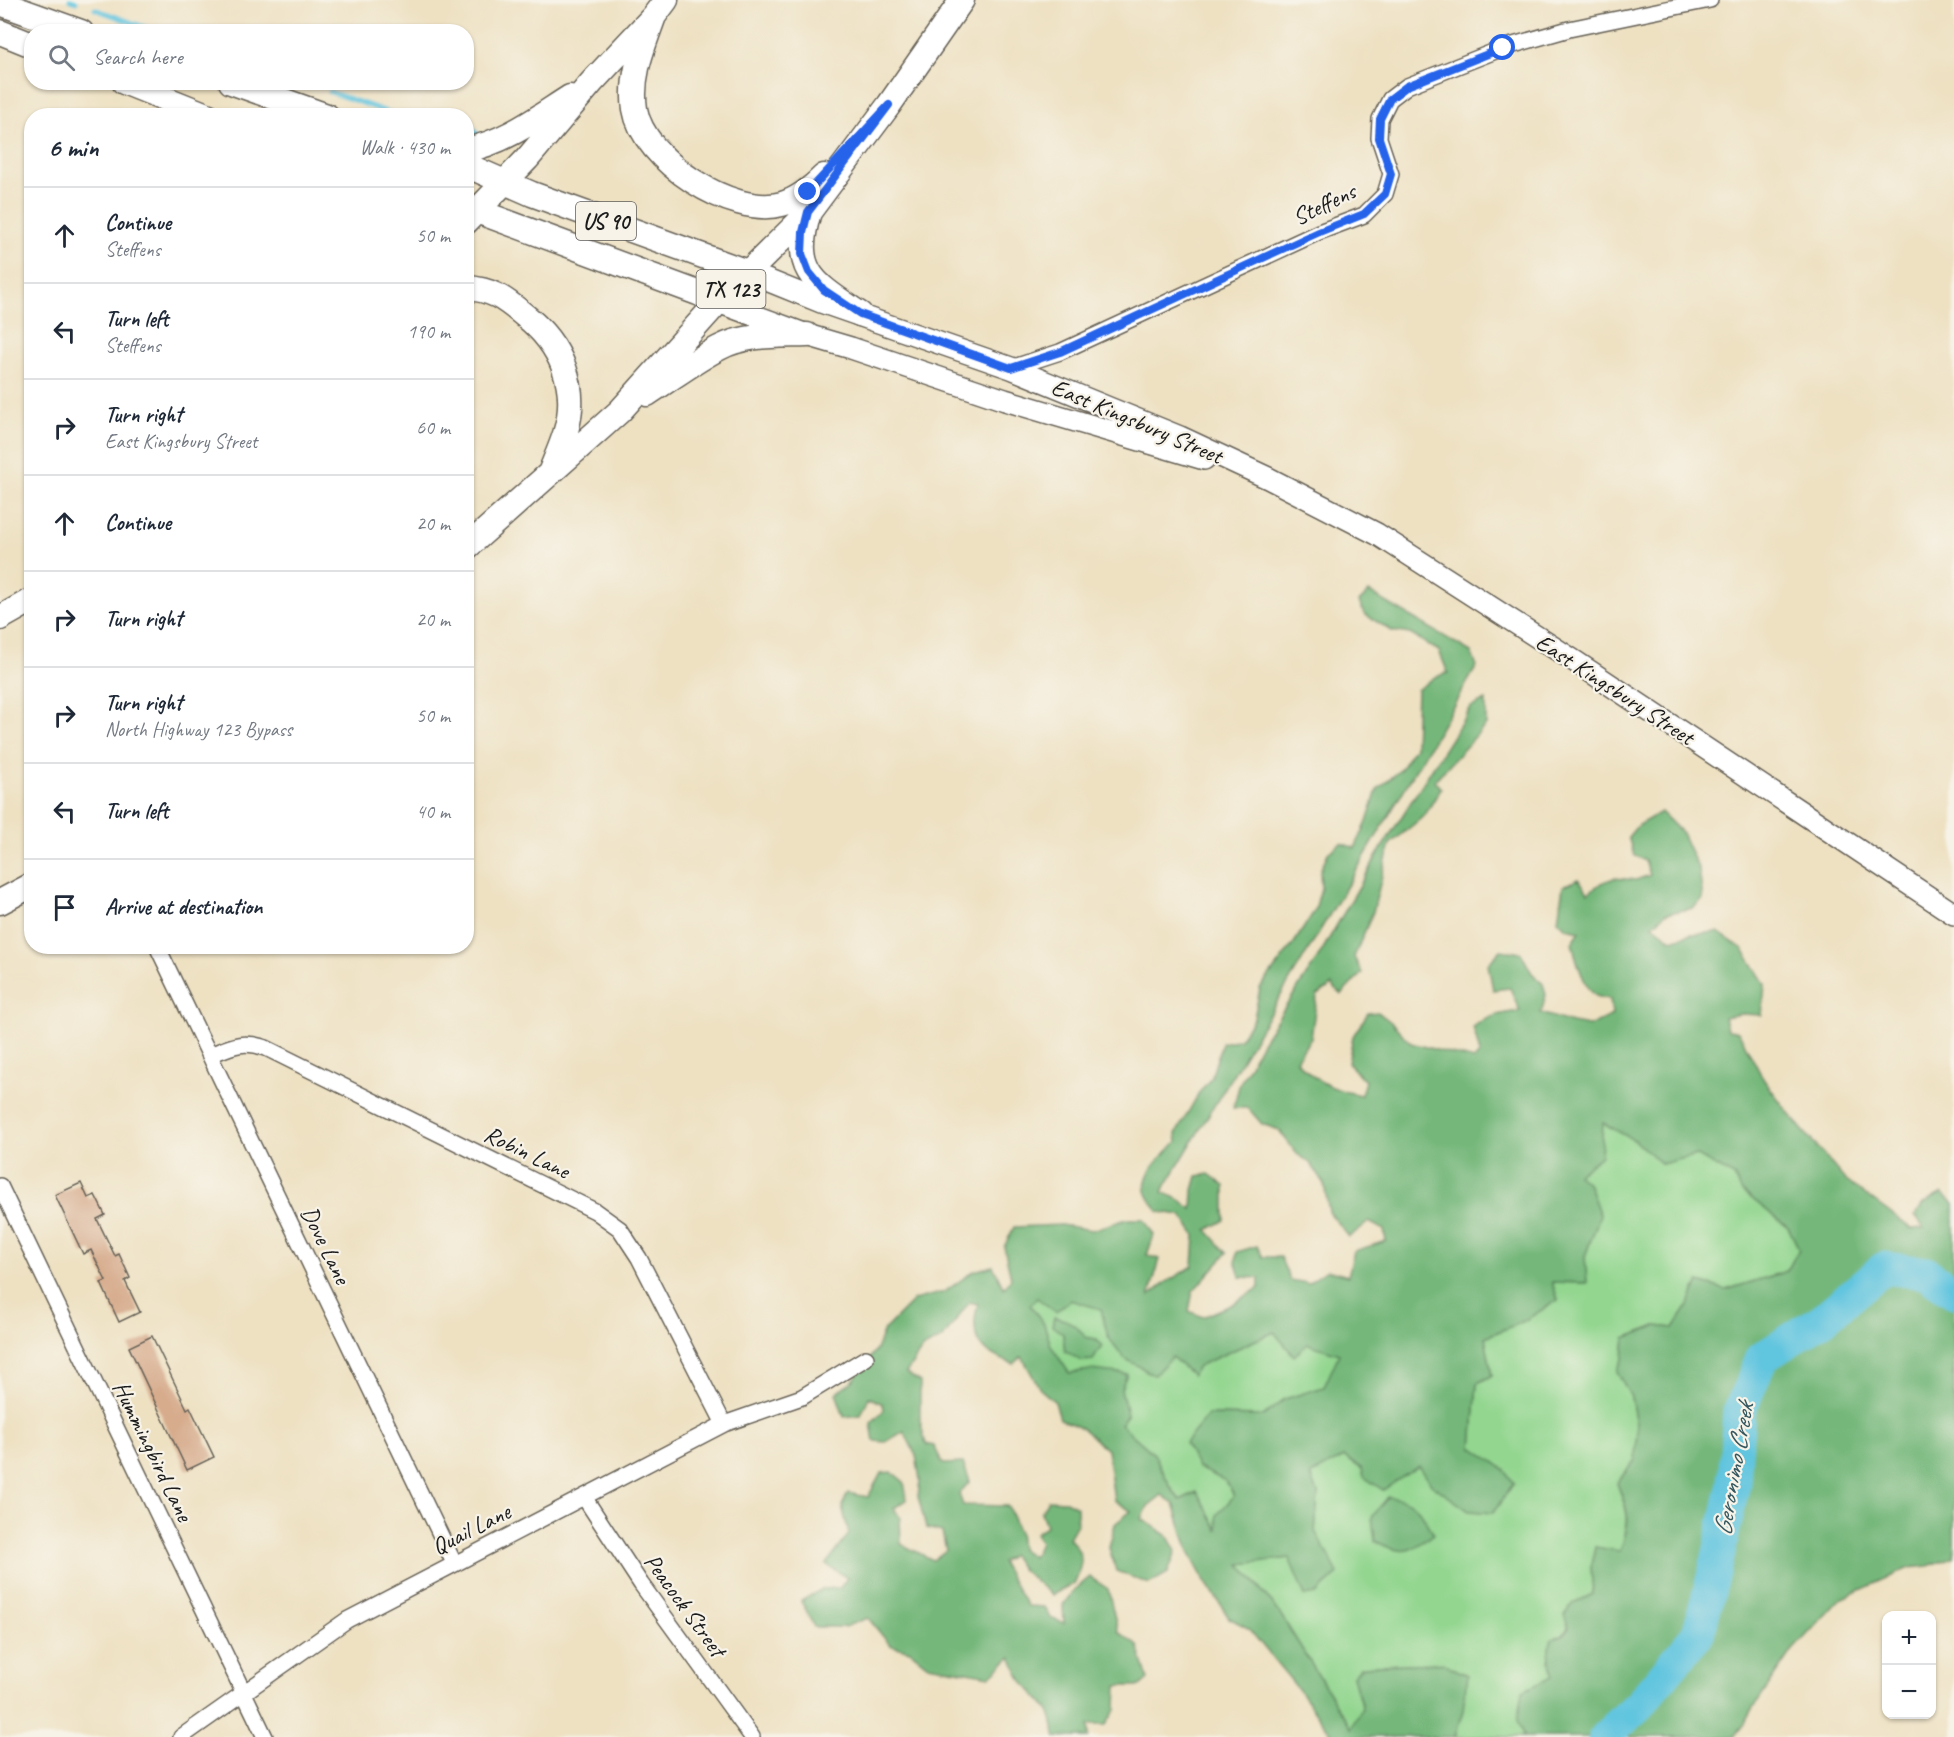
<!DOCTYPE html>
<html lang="en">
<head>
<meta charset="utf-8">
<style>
	body { margin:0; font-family:Caveat,sans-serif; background:#f2f2f3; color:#1f2937 }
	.controls { position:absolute; right:18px; bottom:18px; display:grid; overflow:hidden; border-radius:12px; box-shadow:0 2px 4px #0004 }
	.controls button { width:54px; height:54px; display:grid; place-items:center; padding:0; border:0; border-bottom:2px solid #e0e1e3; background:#fff; color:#1f2937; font:30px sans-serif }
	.stop { position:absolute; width:18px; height:18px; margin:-14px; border:4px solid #2563eb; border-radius:50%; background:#fff }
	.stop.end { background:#2563eb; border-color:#fff; box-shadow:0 2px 6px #0008 }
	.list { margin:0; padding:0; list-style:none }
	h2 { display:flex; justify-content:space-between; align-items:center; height:78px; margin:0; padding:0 24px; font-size:26px }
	h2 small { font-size:20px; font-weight:400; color:#747a83 }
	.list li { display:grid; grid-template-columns:39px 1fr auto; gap:18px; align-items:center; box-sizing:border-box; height:96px; padding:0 24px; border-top:2px solid #e0e1e3 }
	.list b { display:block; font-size:22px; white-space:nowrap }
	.list p { margin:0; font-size:20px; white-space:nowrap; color:#747a83 }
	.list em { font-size:20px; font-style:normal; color:#747a83 }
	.icon { flex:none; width:33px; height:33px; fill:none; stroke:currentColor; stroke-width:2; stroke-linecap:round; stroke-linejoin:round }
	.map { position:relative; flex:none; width:1954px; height:1737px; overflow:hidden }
	.search { position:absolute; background:#fff; box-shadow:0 2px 4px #0004; left:24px; top:24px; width:450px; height:66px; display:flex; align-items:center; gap:15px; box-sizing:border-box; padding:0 21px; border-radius:24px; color:#747a83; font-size:22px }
	.panel { position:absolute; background:#fff; box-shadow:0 2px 4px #0004; left:24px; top:108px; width:450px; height:846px; border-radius:24px }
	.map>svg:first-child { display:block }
	.green { fill:#92d68f; stroke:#577956; stroke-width:1.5; fill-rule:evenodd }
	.forest { fill:#75b77a; stroke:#486a4b; stroke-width:1.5; fill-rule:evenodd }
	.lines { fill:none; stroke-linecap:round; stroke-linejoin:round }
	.stream { stroke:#61c5df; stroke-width:5 }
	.river { stroke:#61c5df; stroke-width:33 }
	.building { fill:#d7ac8d }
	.street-casing { stroke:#666156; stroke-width:18 }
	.secondary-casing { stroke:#666156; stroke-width:24 }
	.primary-casing { stroke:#666156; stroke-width:27 }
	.street { stroke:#fff; stroke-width:15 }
	.secondary { stroke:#fff; stroke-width:21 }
	.primary { stroke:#fff; stroke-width:24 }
	.route { stroke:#2563eb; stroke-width:8 }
	.labels { text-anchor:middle; stroke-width:4.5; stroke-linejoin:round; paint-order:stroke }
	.shield { fill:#f7f3e8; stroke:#5e5c59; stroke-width:1.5 }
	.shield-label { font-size:22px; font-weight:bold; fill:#1c1c1c }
	.street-label { font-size:24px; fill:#1c1c1c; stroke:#f7f3e8 }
	.water-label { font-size:26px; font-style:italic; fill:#345760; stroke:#f7f3e8 }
</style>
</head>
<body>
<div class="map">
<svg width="1954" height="1737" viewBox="0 0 1954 1737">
	<rect width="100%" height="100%" fill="#f7f3e8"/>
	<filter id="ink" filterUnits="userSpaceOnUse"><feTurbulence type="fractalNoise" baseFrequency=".0167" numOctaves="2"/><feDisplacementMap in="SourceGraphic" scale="12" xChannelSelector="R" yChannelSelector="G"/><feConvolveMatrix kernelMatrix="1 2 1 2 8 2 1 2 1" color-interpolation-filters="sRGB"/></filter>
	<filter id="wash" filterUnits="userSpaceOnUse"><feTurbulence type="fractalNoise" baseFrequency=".008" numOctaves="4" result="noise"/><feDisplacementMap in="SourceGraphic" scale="24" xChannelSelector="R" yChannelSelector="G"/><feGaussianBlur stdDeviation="1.35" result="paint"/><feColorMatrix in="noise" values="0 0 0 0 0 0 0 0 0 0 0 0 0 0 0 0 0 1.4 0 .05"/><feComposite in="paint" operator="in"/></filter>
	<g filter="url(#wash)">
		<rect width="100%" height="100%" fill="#eee1c2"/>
		<path class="green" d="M1603 1123 1634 1140 1662 1164 1696 1155 1734 1176 1741 1190 1788 1227 1799 1249 1787 1271 1726 1290 1699 1282 1687 1308 1674 1328 1656 1326 1625 1338 1623 1358 1617 1371 1631 1397 1637 1429 1635 1460 1617 1483C1629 1515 1631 1519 1620 1552L1595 1547 1591 1565 1593 1594 1574 1603C1569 1628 1569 1631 1549 1648L1552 1677 1523 1735 1521 1737H1455L1463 1710 1443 1663 1377 1665 1360 1668 1353 1676 1362 1708 1351 1729 1279 1612 1240 1564 1289 1558 1315 1531 1318 1493 1311 1474 1344 1457 1362 1469 1419 1465 1432 1484 1469 1511 1504 1469 1472 1447 1477 1383 1492 1376 1485 1337 1524 1321 1558 1299 1551 1282 1586 1283 1585 1256 1600 1215 1576 1176Z
			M1037 1298 1070 1300 1102 1309 1108 1337 1172 1357 1192 1375 1200 1365 1274 1332 1340 1354 1324 1387 1285 1399 1263 1416 1208 1415 1198 1468 1227 1481 1234 1497 1218 1515 1219 1533 1197 1492 1180 1500 1171 1488 1154 1454 1120 1424 1127 1415 1121 1389 1091 1370 1069 1373 1051 1346 1044 1324 1030 1305ZM1063 1334 1096 1339 1065 1351Z"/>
		<path class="forest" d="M1369 592 1471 652 1477 666 1356 871 1162 1192 1180 1200 1192 1209 1193 1190 1197 1176 1209 1174 1225 1186V1220L1207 1230 1227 1253 1193 1291 1189 1311 1203 1317 1231 1305 1259 1288V1278L1240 1277 1236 1263 1237 1252 1257 1246 1263 1257H1280L1290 1280 1308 1283 1327 1270 1348 1276 1354 1251 1386 1241 1384 1230 1369 1222 1349 1237 1329 1212 1324 1184 1310 1163 1297 1154 1279 1130 1262 1124 1248 1108H1233L1240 1083 1262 1042 1316 961 1378 854 1471 707 1486 700V725L1435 780 1441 788 1425 815 1390 844 1373 912 1354 957 1362 973 1341 995 1332 985 1317 996 1311 1038 1296 1060C1312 1080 1336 1091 1361 1095L1365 1081 1348 1063 1353 1036 1368 1013 1378 1012 1392 1023 1411 1043 1474 1060 1480 1053 1473 1027C1488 1016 1501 1013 1520 1011L1510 988 1493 990 1488 964 1501 950 1521 953 1532 973 1543 984 1546 995 1541 1013 1572 1023 1589 1026 1612 1015 1610 999C1606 998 1600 998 1596 996 1583 987 1576 958 1572 943L1580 931 1566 928 1558 920 1563 886 1579 879 1588 893 1601 883 1614 878 1636 880 1650 875 1645 861 1634 855 1628 837 1638 825 1661 812 1682 833 1699 870 1703 899 1693 908 1665 914 1653 925 1672 940 1691 934 1718 932 1743 949 1765 984 1762 1015 1741 1014 1724 1017 1727 1030 1738 1031 1764 1080 1795 1121 1845 1180 1912 1229 1924 1228 1915 1216 1923 1204 1942 1193 1954 1204V1557L1928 1566 1910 1568 1840 1599 1793 1650 1734 1737H1521L1523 1735 1518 1722 1523 1691 1552 1677 1549 1648 1552 1639 1563 1636 1569 1628 1564 1615 1574 1603 1593 1594 1591 1565 1595 1547 1620 1551C1632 1519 1629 1514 1617 1483L1635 1460 1637 1429 1631 1397 1617 1371 1623 1358 1625 1338 1656 1326 1674 1328 1687 1308 1699 1282 1726 1290 1787 1271 1799 1249 1788 1227 1741 1190 1734 1176 1696 1155 1662 1164 1634 1140 1603 1123 1601 1156 1577 1175 1588 1183 1600 1215 1585 1256 1587 1283 1552 1282 1558 1300 1524 1321 1485 1337 1492 1376 1477 1383 1472 1447 1504 1469 1514 1483 1493 1513 1469 1511 1431 1484 1419 1466 1383 1490 1364 1477 1362 1469 1344 1457 1311 1475 1318 1493 1315 1531 1338 1574 1316 1594 1305 1596 1289 1558 1240 1564 1279 1612 1351 1728 1362 1708 1353 1676 1361 1668 1377 1665 1443 1663 1467 1675 1463 1710 1455 1737H1336L1325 1726 1299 1690 1248 1628 1229 1618 1203 1578 1189 1552 1174 1504 1162 1495 1148 1506 1142 1519 1167 1535 1176 1551 1168 1573 1149 1584 1116 1571 1109 1548 1115 1524 1131 1511 1114 1500 1107 1450 1083 1429 1060 1419 1055 1402 1040 1389 1022 1357 1014 1364C981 1353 968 1341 978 1304L969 1302 943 1338 922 1349 906 1373 920 1382V1421L926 1444 934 1446 943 1464 963 1463 970 1481 959 1494 963 1505 1008 1506 1019 1533 1021 1549 1033 1557 1040 1543 1035 1533 1046 1526 1041 1512 1048 1500 1066 1501 1077 1507V1524L1069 1538C1085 1555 1083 1562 1075 1583L1052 1595 1022 1570 1012 1555 1001 1562 1027 1606 1044 1607 1050 1618 1064 1623 1063 1605 1073 1591 1090 1577 1108 1589 1118 1631 1138 1646 1148 1679 1140 1686H1117L1116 1709 1106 1725H1089V1737H1055C1054 1702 1035 1701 1019 1675 1016 1669 1014 1663 1011 1657L990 1676 928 1665 910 1651 890 1645 868 1618 844 1627H814L801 1601 822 1589 840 1588 847 1578 826 1564 849 1534 842 1506 848 1493 868 1497 881 1473 892 1472 904 1482 907 1500 894 1508 900 1518 901 1544 933 1560 946 1550 942 1532 926 1528 918 1496 920 1480 916 1456 904 1431 886 1442 874 1441 871 1423 884 1410 883 1404 869 1397 861 1415 844 1417 836 1393 852 1382 876 1350 884 1330 914 1300 944 1292 974 1271 993 1266 1004 1288 1011 1278 1004 1247 1014 1227 1061 1225 1092 1230 1127 1219H1144L1154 1235 1147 1255 1160 1259 1149 1296 1168 1281 1193 1266 1195 1235 1181 1215 1159 1212C1155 1207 1151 1202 1148 1196 1137 1176 1164 1154 1177 1142L1176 1134 1199 1093 1211 1078 1222 1043 1240 1039 1254 1018 1260 988 1294 943 1315 910 1321 888 1320 871 1328 853 1341 843 1355 848 1367 822 1377 790 1400 770 1415 747 1417 690 1435 677 1448 673 1439 651 1410 634 1392 631 1364 614 1359 602ZM1037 1298 1056 1312 1070 1300 1101 1309 1108 1337 1124 1358 1154 1375 1172 1357 1192 1375 1200 1365 1274 1332 1294 1356 1308 1344 1339 1354 1324 1387 1285 1399 1263 1416 1208 1415 1185 1443 1198 1468 1226 1481 1234 1496 1217 1515 1218 1531 1197 1492 1180 1500 1171 1488 1154 1454 1120 1424 1127 1415 1121 1389 1127 1374 1091 1370 1069 1373 1051 1346 1044 1324 1030 1305Z
			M1054 1317C1068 1320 1077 1324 1085 1337L1096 1339 1102 1346 1093 1360 1081 1361 1065 1351 1063 1334 1052 1326Z
			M1388 1497C1415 1499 1421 1511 1434 1534 1408 1553 1405 1556 1375 1541L1372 1517Z"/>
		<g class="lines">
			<path class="stream" d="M70 0 76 2
				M95 9 158 32
				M330 92 399 116
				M466 126 474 130 478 136"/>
			<path class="river" d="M1605 1737 1640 1704 1698 1634 1718 1558 1734 1483 1739 1412 1762 1358 1823 1319 1884 1268 1926 1273 1954 1292"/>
		</g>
		<g id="blocks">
			<path class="building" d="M81 1183 88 1198 95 1195 105 1215 97 1219 115 1256 119 1254 130 1278 125 1281 140 1312 119 1322 101 1283 106 1281 91 1250 83 1254 55 1195Z
				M152 1336 187 1409 190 1407 214 1457 187 1470 129 1347Z"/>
		</g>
	</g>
	<g filter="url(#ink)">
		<use href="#blocks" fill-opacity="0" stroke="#666156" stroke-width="1.5"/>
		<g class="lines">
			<g class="street-casing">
				<path id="street" d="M1011 368 1060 352 1319 232 1364 215 1385 194 1391 174 1379 138 1380 119 1390 99 1407 86 1503 48 1569 29 1710 0
					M157 946 454 1563
					M210 1055C232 1046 242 1040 266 1048L595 1211 620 1229 639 1258 724 1424
					M0 1186 265 1737
					M584 1497 641 1584 752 1737
					M181 1737 347 1620 724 1424 802 1397 866 1358"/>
			</g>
			<g class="secondary-casing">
				<path id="secondary" d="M747 272 821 302 1011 368 1180 437 1268 478 1377 534 1576 662 1954 914
					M718 302 807 335 851 348 1005 400 1204 459"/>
			</g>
			<g class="primary-casing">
				<path id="primary" d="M0 3 81 32
					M654 16C643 47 630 76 635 109 643 160 732 218 782 204 799 199 812 188 824 176
					M0 32 32 45
					M124 82 209 116
					M231 82 327 116
					M466 150C506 142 537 118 570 97
					M466 165 532 194 747 272
					M466 207 698 293 718 302
					M809 212C791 272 814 283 860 314
					M466 222 527 159 592 82 654 16 666 0
					M466 288C492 289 505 299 524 315 561 344 580 387 565 434 561 447 555 460 550 473
					M647 394C671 379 694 361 719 348 745 334 778 336 807 335
					M466 548 620 411 718 302 809 212 889 105 962 0
					M0 618 32 600
					M0 902 32 885"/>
			</g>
			<use href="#street" class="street"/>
			<use href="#secondary" class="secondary"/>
			<use href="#primary" class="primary"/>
		</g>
	</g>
	<g class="lines" filter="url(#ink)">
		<path class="route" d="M808 192 889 105 808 212 803 232 802 254 809 272 824 290 860 314 1011 368 1060 352 1319 232 1364 214 1385 194 1391 174 1379 138 1380 119 1390 99 1407 86 1503 48"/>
	</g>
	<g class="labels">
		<g class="shield">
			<rect x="576" y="202" width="60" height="38" rx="4.5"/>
			<rect x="696.5" y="270" width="69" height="38" rx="4.5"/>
		</g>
		<g class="shield-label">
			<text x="606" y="229">US 90</text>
			<text x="731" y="297">TX 123</text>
		</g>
		<g class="street-label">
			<text transform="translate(1324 204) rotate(-26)" y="8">Steffens</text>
			<text transform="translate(1137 421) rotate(23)" y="8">East Kingsbury Street</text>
			<text transform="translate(1615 689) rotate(33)" y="8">East Kingsbury Street</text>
			<text transform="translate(527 1152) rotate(26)" y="8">Robin Lane</text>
			<text transform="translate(326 1245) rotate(64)" y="8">Dove Lane</text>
			<text transform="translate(153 1451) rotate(64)" y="8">Hummingbird Lane</text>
			<text transform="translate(471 1529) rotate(-27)" y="8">Quail Lane</text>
			<text transform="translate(685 1605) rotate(54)" y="8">Peacock Street</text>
		</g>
		<g class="water-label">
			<text transform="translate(1733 1469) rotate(-80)" y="9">Geronimo Creek</text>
		</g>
	</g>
</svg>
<div class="controls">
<button>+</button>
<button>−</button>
</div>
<div class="stop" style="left:1503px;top:48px"></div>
<div class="stop end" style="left:808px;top:192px"></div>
<div class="search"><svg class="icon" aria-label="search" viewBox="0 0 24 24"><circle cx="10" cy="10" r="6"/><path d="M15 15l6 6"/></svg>Search here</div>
<section class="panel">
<h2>6 min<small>Walk · 430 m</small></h2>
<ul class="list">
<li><svg class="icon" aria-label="ahead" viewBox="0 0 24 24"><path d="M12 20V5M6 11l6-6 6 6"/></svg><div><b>Continue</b><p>Steffens</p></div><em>50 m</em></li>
<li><svg class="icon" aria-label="left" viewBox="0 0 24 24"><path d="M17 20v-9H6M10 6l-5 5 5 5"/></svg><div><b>Turn left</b><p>Steffens</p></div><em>190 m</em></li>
<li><svg class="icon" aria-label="right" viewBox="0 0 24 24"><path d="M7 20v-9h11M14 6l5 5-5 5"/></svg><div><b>Turn right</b><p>East Kingsbury Street</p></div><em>60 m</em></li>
<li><svg class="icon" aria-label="ahead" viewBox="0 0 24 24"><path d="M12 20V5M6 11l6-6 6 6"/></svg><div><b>Continue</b></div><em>20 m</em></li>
<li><svg class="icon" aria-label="right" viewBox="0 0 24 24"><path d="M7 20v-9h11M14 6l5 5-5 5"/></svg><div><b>Turn right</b></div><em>20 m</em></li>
<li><svg class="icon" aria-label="right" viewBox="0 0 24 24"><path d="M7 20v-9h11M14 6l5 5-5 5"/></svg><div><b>Turn right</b><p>North Highway 123 Bypass</p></div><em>50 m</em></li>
<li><svg class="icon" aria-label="left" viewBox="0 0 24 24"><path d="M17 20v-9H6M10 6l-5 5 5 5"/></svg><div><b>Turn left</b></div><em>40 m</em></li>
<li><svg class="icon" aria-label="arrive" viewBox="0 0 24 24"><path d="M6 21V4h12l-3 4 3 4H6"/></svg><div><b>Arrive at destination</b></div></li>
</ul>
</section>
</div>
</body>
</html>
